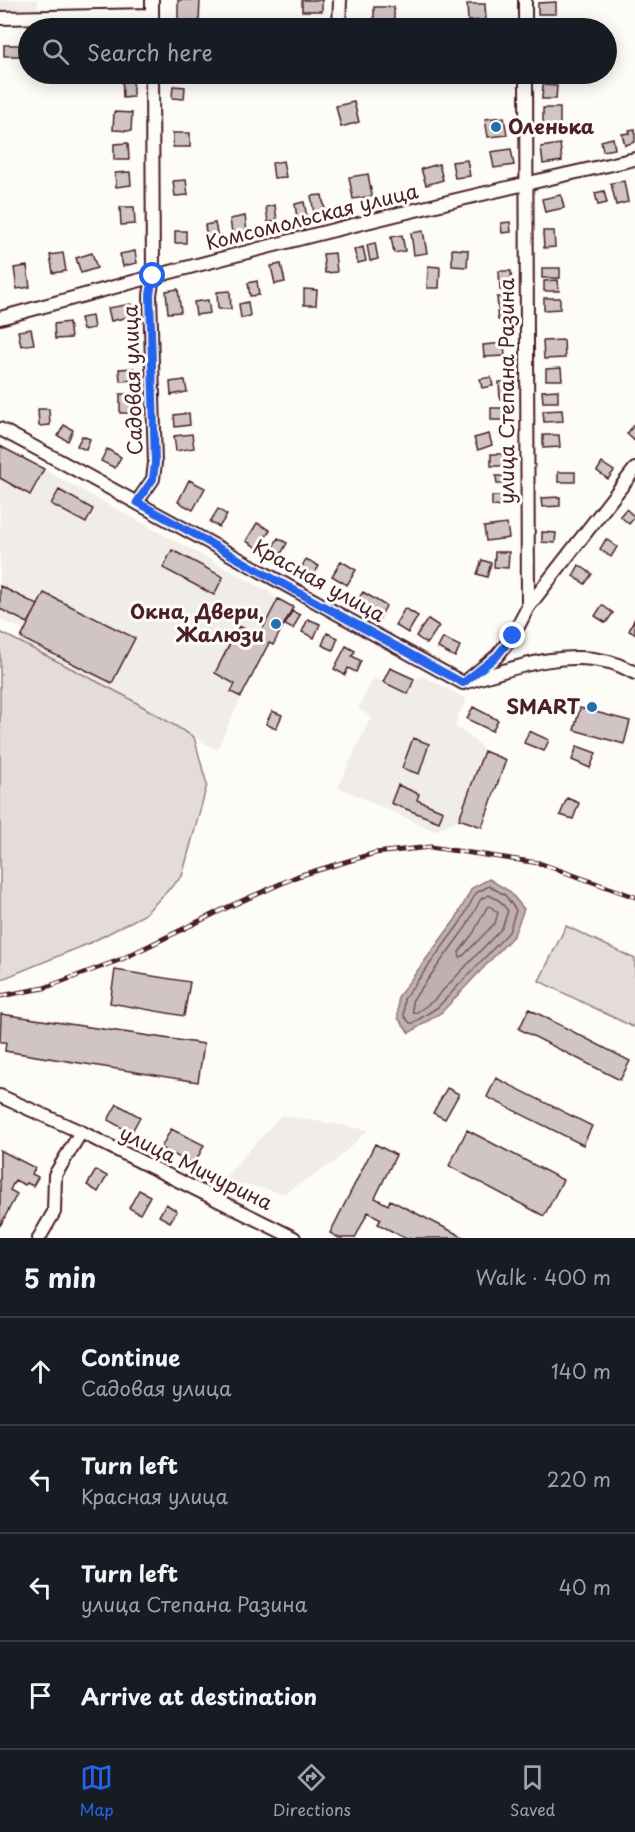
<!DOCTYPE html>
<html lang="en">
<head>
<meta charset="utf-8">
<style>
	body { margin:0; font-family:"Playpen Sans",sans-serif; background:#20242c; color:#f1f3f6 }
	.stop { position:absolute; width:18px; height:18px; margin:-14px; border:4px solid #2563eb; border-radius:50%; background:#fff }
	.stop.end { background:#2563eb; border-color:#fff; box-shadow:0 2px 6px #0008 }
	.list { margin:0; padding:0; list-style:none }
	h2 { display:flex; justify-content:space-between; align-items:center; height:78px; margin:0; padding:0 24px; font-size:26px }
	h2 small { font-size:20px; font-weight:400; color:#9ea1a6 }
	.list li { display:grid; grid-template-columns:39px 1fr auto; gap:18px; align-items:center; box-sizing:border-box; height:108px; padding:0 24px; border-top:2px solid #363941 }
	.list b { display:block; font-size:22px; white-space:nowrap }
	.list p { margin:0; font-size:20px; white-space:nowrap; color:#9ea1a6 }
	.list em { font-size:20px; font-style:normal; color:#9ea1a6 }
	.icon { flex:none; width:33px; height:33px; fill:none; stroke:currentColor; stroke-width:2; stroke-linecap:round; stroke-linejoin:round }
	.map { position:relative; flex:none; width:635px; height:1238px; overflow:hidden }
	.search { position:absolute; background:#171b24; box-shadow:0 3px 15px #0003; left:18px; right:18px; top:18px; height:66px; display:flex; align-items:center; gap:15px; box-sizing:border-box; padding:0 21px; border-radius:33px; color:#9ea1a6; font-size:22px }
	.sheet { height:510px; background:#171b24 }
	nav { display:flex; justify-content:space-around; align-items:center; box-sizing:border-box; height:84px; border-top:2px solid #363941; background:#171b24; font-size:16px; color:#9ea1a6 }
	nav a { display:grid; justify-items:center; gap:3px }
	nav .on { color:#2563eb }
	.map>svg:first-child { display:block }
	.built { fill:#f0ece8 }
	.green { fill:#e3dcda; stroke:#967e82; stroke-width:1.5 }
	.water { fill:#c0b1b1; stroke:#91777b; stroke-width:1.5 }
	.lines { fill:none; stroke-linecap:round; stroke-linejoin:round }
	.shore { stroke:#795961; stroke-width:1.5 }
	.building { fill:#d0c5c4; stroke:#4a1f2b; stroke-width:1.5 }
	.minor-casing { stroke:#4a1f2b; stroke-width:16 }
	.minor { stroke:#fdfcf7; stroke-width:12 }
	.rail-casing { stroke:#4a1f2b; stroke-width:5 }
	.rail { stroke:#fdfcf7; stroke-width:3; stroke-dasharray:9; stroke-linecap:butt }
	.route { stroke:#2563eb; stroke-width:8 }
	.poi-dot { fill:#1f6fb2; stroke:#fdfcf7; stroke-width:2 }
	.labels { text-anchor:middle; stroke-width:6; stroke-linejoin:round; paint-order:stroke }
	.poi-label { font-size:20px; font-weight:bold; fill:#4a1f2b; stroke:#fdfcf7; text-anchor:end }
	.street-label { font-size:20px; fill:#4a1f2b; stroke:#fdfcf7 }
</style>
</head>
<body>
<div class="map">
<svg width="635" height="1238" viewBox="0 0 635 1238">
	<rect width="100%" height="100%" fill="#fdfcf7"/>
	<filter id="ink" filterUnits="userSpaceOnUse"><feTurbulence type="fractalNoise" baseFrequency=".0167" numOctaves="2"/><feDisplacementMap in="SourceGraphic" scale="12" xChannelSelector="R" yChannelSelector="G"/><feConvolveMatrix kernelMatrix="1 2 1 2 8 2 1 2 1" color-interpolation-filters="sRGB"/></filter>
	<g filter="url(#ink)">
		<path class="built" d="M0 0H38V10L0 11Z
			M0 446 266 590 278 599 293 607 273 645 269 644 241 697 217 750 125 696 19 642 25 630 0 619Z
			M423 676 467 699 457 717 456 727 479 744 484 751 506 760 482 827 459 819 434 831 338 787 371 717 358 708 374 678 408 693 414 679Z
			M281 1115 368 1130 334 1162 284 1193 223 1180Z"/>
		<path class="green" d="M0 632 125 696 194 737 207 785 182 876 144 915 90 943 0 980Z
			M566 926 635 959V1022L633 1027 539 981Z"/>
		<path class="water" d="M489 879 509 891 524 909 514 935 442 1012 409 1033 398 1018V997L455 920 472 888Z"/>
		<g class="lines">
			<path class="shore" d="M489 886 505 895 516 910 509 932 438 1007 413 1023H410L404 1016V999L460 923 476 893Z
				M489 895 500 901 508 911 502 928 433 1001 416 1013 413 1012 412 1001 466 927 481 899Z
				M490 906 498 913 495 923 463 956 460 957 459 952 474 932 487 907Z"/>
		</g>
		<path class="building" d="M178 0H200L199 22 178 21Z
			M302 0H322V11H302Z
			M556 2V14H538V3Z
			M467 4H485L486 20 468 21Z
			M374 7H394V28H374Z
			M4 45H27V56H4Z
			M122 74H133V97L123 98Z
			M462 74H488L489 79 470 80V77L462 78Z
			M543 85 557 86 556 99H542Z
			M173 86 185 87 184 99 172 98Z
			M354 102 359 122 341 127 336 106Z
			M543 108H560V128L543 127Z
			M114 112 132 113 131 131 113 130Z
			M504 117 507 135 488 137 485 119Z
			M635 129V142L625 145 622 134 630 133 629 130Z
			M173 133H190V147H173Z
			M613 138 615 149 603 151 601 141Z
			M128 143 129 160H114V144Z
			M560 144 562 161 543 164 541 147Z
			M511 149 514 165 494 168 491 152Z
			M467 160 470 176 455 178 452 162Z
			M283 161 286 177 274 178 272 163Z
			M439 164 443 180 426 185 421 169Z
			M130 172 131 185 116 187 115 173Z
			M368 174 372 196 353 199 349 177Z
			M186 180 188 195 175 196 173 181Z
			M624 181 628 202 616 205 611 183Z
			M604 191 607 203 598 205 595 193Z
			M322 195 325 211 314 213 311 196Z
			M561 195 564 208 545 212 542 199Z
			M304 202 307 217 297 218 295 204Z
			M275 205 277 221 268 222 266 207Z
			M120 207H134L135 224 121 225Z
			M245 216 247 231 232 233 230 219Z
			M510 222 511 232 502 233 501 223Z
			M215 223 218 238 207 240 205 225Z
			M175 231H186V243H175Z
			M423 231 427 253 414 255 411 233Z
			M543 231H554L555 247 544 248Z
			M402 235 405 251 394 253 391 237Z
			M375 243 378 259 370 261 367 245Z
			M363 247 366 261 358 263 354 250Z
			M452 249 468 250 467 267 452 266Z
			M135 251 137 263 123 266 120 254Z
			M63 253 66 271 53 273 50 255Z
			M92 253 97 268 81 273 76 258Z
			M335 253 337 272 325 273 323 254Z
			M281 264 285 282 275 284 271 266Z
			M27 266 30 287 17 289 14 268Z
			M428 266 440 267 439 288H427Z
			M542 268H560V278H542Z
			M499 271H511L512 290H500Z
			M558 280 559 291H544V281Z
			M257 281 259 295 250 296 248 283Z
			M178 289 181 312 168 313 166 291Z
			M304 289 317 290 316 305H304Z
			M230 291 231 309H218L217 292Z
			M497 297H509L510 308 498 309Z
			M544 298H560V309L544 310Z
			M208 300 210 313 196 315 194 302Z
			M248 302 250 316 241 318 239 304Z
			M131 304 133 316 111 321 108 308Z
			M497 312H508L509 320H498Z
			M92 316 94 328 83 330 80 318Z
			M69 322 71 338 55 339 54 324Z
			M31 329 34 344 21 346 18 331Z
			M564 340 565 358 544 359 543 341Z
			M504 343 505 356 484 357 483 345Z
			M134 368 135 380 120 381 119 369Z
			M561 368 562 380H546V369Z
			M491 377 493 386 482 388 480 379Z
			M185 380 187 392 171 395 170 382Z
			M499 382H510L511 398 500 399Z
			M558 390V402H543L542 391Z
			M120 394H137V413H120Z
			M491 408H509V420H491Z
			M38 409H49L50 425 39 426Z
			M562 410 563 421 544 422 543 411Z
			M189 413 190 425 175 427 174 415Z
			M635 423V441L627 434Z
			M64 425 73 430 68 441 58 436Z
			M192 434 194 448 176 451 174 436Z
			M489 434 492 445 478 450 474 438Z
			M543 435H559L560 447 543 448Z
			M82 436 90 439 86 450 77 446Z
			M0 446 44 469 30 495 0 478Z
			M107 449 121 457 115 468 101 461Z
			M491 454H508V466H491Z
			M602 463 614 471 608 479 597 471Z
			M558 472H575V482H558Z
			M496 476H509V484H497Z
			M189 480 205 488 193 510 178 502Z
			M59 490 93 509 86 523 51 504Z
			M492 496H506V507L492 506Z
			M560 497V506L542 507 541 498Z
			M218 509 227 515 219 527 210 522Z
			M626 509 635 517 629 524 620 516Z
			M257 523 270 530 259 549 246 541Z
			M507 524 509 538 486 541 484 527Z
			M542 532 556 533 555 543 542 542Z
			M278 538 287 543 277 561 268 556Z
			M606 539 617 547 611 557 600 549Z
			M172 550 223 577 214 595 163 568Z
			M495 552H509L508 568 494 567Z
			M306 559 319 566 311 579 299 572Z
			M482 560 491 563 487 577 477 574Z
			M341 561 356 570 347 585 332 576Z
			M579 565 592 574 585 584 573 576Z
			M0 586 38 605 28 623 0 609Z
			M363 592 386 606 379 619 355 604Z
			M44 593 135 638 112 683 21 638Z
			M278 599 293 607 273 645 269 643 241 697 231 692 235 684 215 673 239 626 259 636Z
			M602 605 613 613 606 623 595 616Z
			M405 608 418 616 408 633 395 625Z
			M292 611 300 615 293 629 285 625Z
			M635 618V634L629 631Z
			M308 619 320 624 314 638 302 632Z
			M428 619 439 626 427 644 416 636Z
			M327 633 338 638 333 650 322 645Z
			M443 638 460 646 455 657 438 648Z
			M346 646 355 651 352 656 361 661 356 672 348 668 345 675 334 669Z
			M390 668 414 679 408 694 383 682Z
			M473 707 498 720 492 731 467 719Z
			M580 708 630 721 624 744 574 730Z
			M272 711 282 715 276 729 266 724Z
			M529 731 549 740 544 751 524 743Z
			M413 738 429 744 419 774 402 768Z
			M577 746 596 753 590 768 572 760Z
			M484 751 506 760 482 827 459 819Z
			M398 785 419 794 417 800 443 811 439 822 391 803Z
			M567 798 579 803 573 819 560 815Z
			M115 970 190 982 184 1016 110 1003Z
			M529 1009 630 1061 620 1080 519 1029Z
			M1 1014 204 1044 198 1082 5 1051 6 1042H0Z
			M496 1078 592 1126 583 1145 487 1097Z
			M447 1088 459 1094 445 1119 433 1113Z
			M117 1104 140 1117 131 1133 108 1120Z
			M171 1129 204 1145 194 1165 161 1148Z
			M467 1130 563 1180 544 1216 449 1166Z
			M375 1144 396 1155 375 1198 388 1205 390 1200 465 1238H405L378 1224 381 1219 368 1212 355 1238H339L330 1233Z
			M0 1150 35 1168 32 1174 38 1177 33 1186 27 1183 25 1185 15 1180 10 1190 17 1194 0 1226Z
			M96 1170 107 1176 98 1192 87 1185Z
			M139 1190 150 1196 140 1214 129 1208Z
			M166 1204 177 1211 170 1222 159 1216Z"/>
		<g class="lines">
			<g class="minor-casing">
				<path id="minor" d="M525 0V28
					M0 18 152 15
					M152 28V0
					M339 28 340 0
					M0 318C210 260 422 206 635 159
					M0 429C155 511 308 598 463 683 509 670 560 649 609 662 618 664 627 669 635 673
					M137 502 153 479 155 463 150 295 153 276 152 74
					M528 607 635 469
					M469 679 497 656 513 636 528 607 526 74
					M0 1096 81 1132 294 1238
					M39 1238 54 1212 55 1175 81 1132"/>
			</g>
			<use href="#minor" class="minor"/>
			<g class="rail-casing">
				<path id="rail" d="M0 996 44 988 122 959 226 908 298 876 375 853 430 847 539 863 635 897"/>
			</g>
			<use href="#rail" class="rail"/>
		</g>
	</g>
	<g class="lines" filter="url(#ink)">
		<path class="route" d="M153 276 150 295 155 463 153 479 137 502 274 579 463 683 497 656 513 636"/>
	</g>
	<g class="poi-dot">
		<circle cx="496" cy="127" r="6"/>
		<circle cx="276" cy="624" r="6"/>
		<circle cx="592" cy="707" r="6"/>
	</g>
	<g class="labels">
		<g class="poi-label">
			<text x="508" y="134" text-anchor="start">Оленька</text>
			<text x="264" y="619">Окна, Двери,<tspan x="264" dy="23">Жалюзи</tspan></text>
			<text x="580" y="714">SMART</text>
		</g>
		<g class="street-label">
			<text transform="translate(312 217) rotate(-14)" y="7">Комсомольская улица</text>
			<text transform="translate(133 380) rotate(-92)" y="7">Садовая улица</text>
			<text transform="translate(507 391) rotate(-90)" y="7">улица Степана Разина</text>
			<text transform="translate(319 581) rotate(29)" y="7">Красная улица</text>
			<text transform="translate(196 1168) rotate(26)" y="7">улица Мичурина</text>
		</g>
	</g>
</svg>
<div class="stop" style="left:153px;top:276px"></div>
<div class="stop end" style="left:513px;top:636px"></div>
<div class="search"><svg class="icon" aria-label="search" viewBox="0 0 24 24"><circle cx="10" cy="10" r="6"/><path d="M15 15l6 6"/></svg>Search here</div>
</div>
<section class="sheet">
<h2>5 min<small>Walk · 400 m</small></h2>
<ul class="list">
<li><svg class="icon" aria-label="ahead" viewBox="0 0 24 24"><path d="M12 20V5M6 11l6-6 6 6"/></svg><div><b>Continue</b><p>Садовая улица</p></div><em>140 m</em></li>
<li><svg class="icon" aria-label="left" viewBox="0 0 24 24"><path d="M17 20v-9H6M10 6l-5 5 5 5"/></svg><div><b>Turn left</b><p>Красная улица</p></div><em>220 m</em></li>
<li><svg class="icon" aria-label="left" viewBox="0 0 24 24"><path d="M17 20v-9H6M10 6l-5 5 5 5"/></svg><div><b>Turn left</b><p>улица Степана Разина</p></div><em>40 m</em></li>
<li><svg class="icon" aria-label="arrive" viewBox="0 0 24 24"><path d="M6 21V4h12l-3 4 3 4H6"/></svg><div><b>Arrive at destination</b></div></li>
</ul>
</section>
<nav>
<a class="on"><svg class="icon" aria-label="map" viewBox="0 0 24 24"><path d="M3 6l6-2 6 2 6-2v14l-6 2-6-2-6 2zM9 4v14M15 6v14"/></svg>Map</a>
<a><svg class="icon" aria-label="directions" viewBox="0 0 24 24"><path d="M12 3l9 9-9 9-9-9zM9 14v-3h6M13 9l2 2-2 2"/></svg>Directions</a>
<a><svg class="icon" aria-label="saved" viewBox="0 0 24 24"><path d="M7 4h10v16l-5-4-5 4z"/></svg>Saved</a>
</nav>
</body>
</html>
